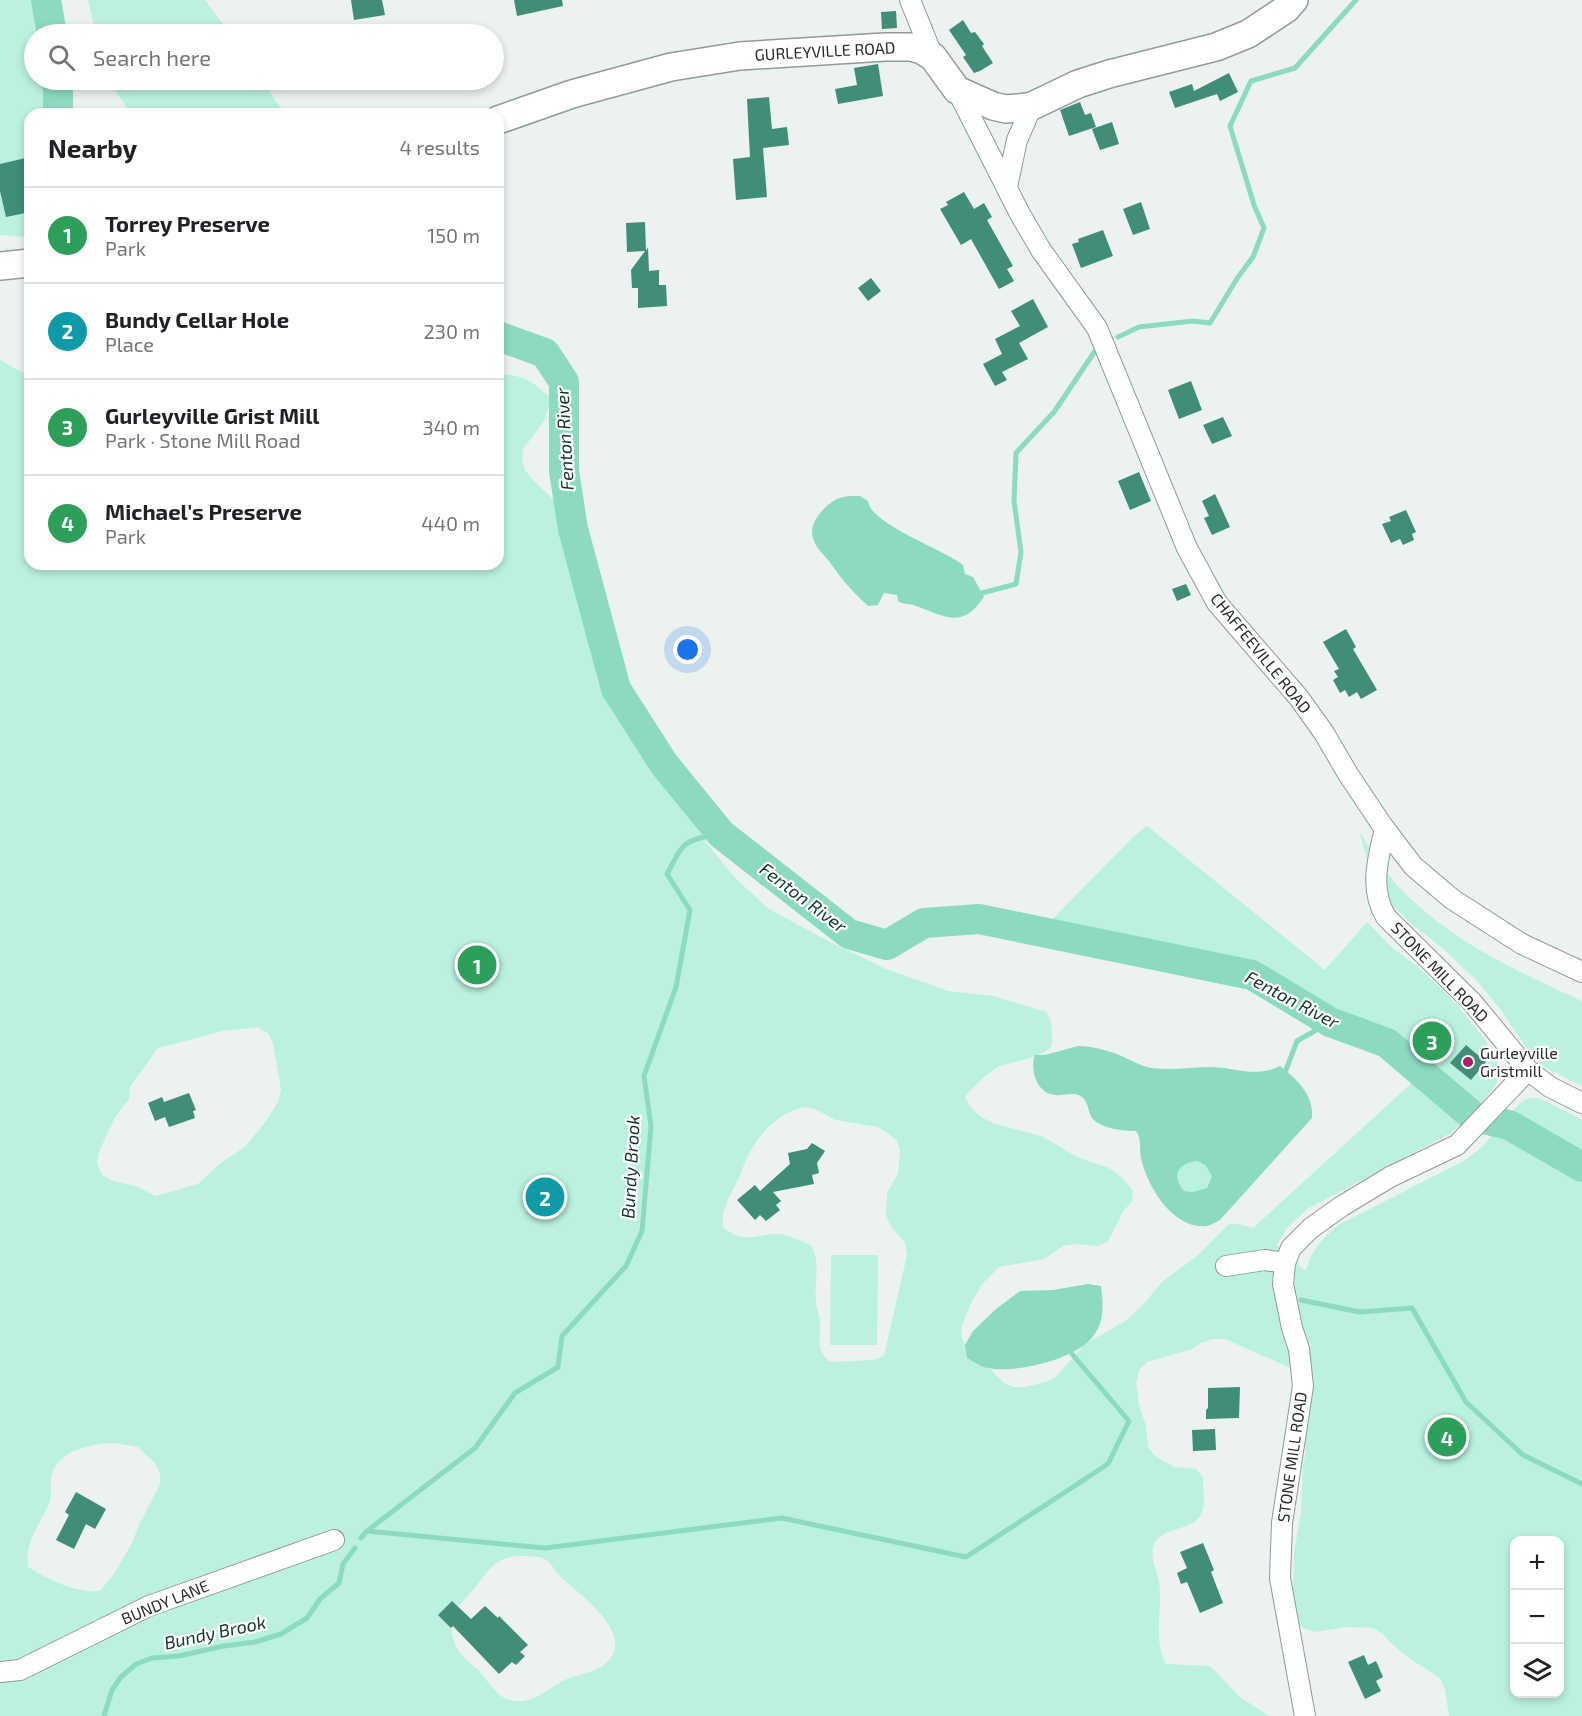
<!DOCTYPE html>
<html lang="en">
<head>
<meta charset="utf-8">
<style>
	body { margin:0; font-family:"Exo 2",sans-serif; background:#f2f2f2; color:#202124 }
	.controls { position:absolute; right:18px; bottom:18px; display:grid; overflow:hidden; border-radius:12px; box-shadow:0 3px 9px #0003 }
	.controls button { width:54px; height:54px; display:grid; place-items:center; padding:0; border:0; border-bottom:2px solid #e0e0e0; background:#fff; color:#202124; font:30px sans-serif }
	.you { position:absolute; left:688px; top:650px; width:21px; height:21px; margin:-15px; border:4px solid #fff; border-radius:50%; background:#1a73e8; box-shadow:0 0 0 9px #1a73e833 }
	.badge { display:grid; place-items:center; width:39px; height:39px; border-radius:50%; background:#1a73e8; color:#fff; font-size:20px; font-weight:700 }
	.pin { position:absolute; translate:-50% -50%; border:3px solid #fff; box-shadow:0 2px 6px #0006 }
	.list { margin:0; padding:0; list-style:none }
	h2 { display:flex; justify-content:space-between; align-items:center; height:78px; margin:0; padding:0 24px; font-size:26px }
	h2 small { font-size:20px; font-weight:400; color:#757577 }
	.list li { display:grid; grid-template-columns:39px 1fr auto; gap:18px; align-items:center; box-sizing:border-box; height:96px; padding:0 24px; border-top:2px solid #e0e0e0 }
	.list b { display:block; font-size:22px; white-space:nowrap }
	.list p { margin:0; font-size:20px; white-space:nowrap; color:#757577 }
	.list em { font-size:20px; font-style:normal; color:#757577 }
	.icon { flex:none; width:33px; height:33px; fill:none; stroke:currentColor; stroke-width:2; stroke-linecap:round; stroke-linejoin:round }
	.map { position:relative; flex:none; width:1582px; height:1716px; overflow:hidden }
	.search { position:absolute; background:#fff; box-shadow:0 3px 9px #0003; left:24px; top:24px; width:480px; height:66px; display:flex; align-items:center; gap:15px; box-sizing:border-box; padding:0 21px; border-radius:33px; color:#757577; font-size:22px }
	.panel { position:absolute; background:#fff; box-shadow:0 3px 9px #0003; left:24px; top:108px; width:480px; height:462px; border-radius:18px }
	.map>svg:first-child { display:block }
	.green { fill:#baf1df; fill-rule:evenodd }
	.water { fill:#8ddac2; fill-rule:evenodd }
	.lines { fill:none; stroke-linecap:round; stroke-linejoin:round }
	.stream { stroke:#8ddac2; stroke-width:5 }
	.river { stroke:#8ddac2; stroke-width:30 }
	.building { fill:#408d78 }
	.street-casing { stroke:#939a97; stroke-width:22 }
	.secondary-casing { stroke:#939a97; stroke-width:30 }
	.street { stroke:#fff; stroke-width:20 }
	.secondary { stroke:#fff; stroke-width:27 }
	.poi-dot { fill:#a8226b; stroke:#fff; stroke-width:2 }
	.labels { text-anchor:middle; stroke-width:4.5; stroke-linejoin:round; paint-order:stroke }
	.street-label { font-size:16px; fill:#282b2a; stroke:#fff }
	.poi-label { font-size:16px; fill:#282b2a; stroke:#fff; text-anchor:start }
	.water-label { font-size:18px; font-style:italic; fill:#10352b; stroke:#fff }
</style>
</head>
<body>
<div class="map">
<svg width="1582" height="1716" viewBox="0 0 1582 1716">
	<rect width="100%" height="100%" fill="#ebf2ef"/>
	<path class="green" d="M0 0H42L45 34H34V80H47L50 114H30L29 237 0 235Z
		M88 0H205L230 34H96Z
		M108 80H261L285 114H131Z
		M0 360 30 377V564H498V374C524 375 533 381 551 399L544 421 523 449 522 460 525 470 532 479 564 510 598 683 621 722 673 791 708 845 736 879 769 909 828 941 886 969 948 991 993 996 1046 1012C1051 1020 1052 1025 1052 1034 1052 1038 1053 1041 1052 1044 1046 1058 1013 1061 1000 1066 991 1070 971 1088 965 1097 977 1127 1012 1126 1040 1136 1054 1141 1066 1152 1080 1158 1110 1170 1111 1163 1133 1191L1132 1202 1124 1210 1108 1241 1098 1246 1074 1244 1063 1246 1044 1259 999 1267 983 1283 971 1303 961 1328 962 1339 968 1348 1004 1383 1014 1387H1025L1046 1382 1056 1377 1085 1344 1124 1322 1141 1307 1162 1282 1197 1256 1229 1224H1239L1253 1228 1415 1080 1383 1044 1359 1022 1301 995 1229 979 1138 950 1029 943 1134 836 1147 826 1325 970 1367 922 1389 945 1418 967 1451 998 1483 1037 1496 1058 1499 1070 1497 1082 1492 1090 1464 1122 1449 1134 1307 1209 1287 1228 1277 1245 1295 1257 1300 1267 1306 1271C1311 1250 1323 1237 1340 1224L1464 1161 1481 1148 1520 1103C1527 1098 1532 1097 1541 1099L1582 1120V1716H1449L1445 1689 1440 1678 1409 1658 1391 1643 1383 1634 1373 1628 1348 1627 1314 1632 1303 1628 1295 1620 1293 1597 1294 1552 1301 1513 1303 1465 1306 1451 1301 1430 1300 1375 1291 1368 1225 1339H1212L1201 1343 1192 1349 1147 1362 1139 1370 1136 1383 1139 1405 1146 1426 1148 1447 1155 1456 1165 1462 1174 1467 1196 1469 1203 1477C1203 1487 1205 1500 1203 1509 1197 1532 1166 1525 1155 1542 1149 1553 1155 1566 1158 1577 1165 1607 1151 1635 1166 1664L1210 1666 1240 1697 1269 1716H0ZM258 1027 269 1034 273 1044 281 1089 279 1100 267 1120 245 1147 223 1161 198 1184 156 1196 135 1186 113 1181 102 1175 97 1163 99 1152 114 1119 129 1099 130 1087 158 1048 223 1031ZM804 1107 815 1109 836 1120 878 1127 897 1140 900 1151 898 1174 887 1193 886 1215 891 1226 905 1243 907 1255 884 1356 874 1360 830 1362C815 1349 821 1342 820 1324 820 1316 816 1308 816 1301 814 1281 821 1263 811 1245 801 1241 788 1234 778 1234 755 1234 744 1245 723 1227 721 1209 729 1198 736 1184 740 1177 742 1169 745 1162 756 1137 776 1113 804 1107ZM115 1443 138 1447 155 1463 160 1473V1484L140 1523 132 1543 114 1574 100 1591C76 1594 48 1579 28 1567 25 1542 38 1527 48 1506 53 1497 50 1488 51 1478 56 1449 92 1444 115 1443ZM1514 1540H1560V1694H1514ZM517 1556C524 1556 533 1556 540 1557 550 1560 553 1568 559 1575 567 1583 575 1589 583 1596 600 1612 632 1642 605 1664 595 1672 580 1674 567 1679 552 1685 540 1699 523 1701 498 1704 492 1684 477 1669 469 1662 460 1656 456 1646 452 1637 450 1625 450 1615 457 1607 465 1599 473 1590 488 1572 492 1559 517 1556Z
		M1359 831C1370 849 1382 867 1396 884 1446 939 1516 971 1582 1001V1086L1548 1069 1534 1059 1501 1010 1477 981 1446 951 1407 920 1389 901 1370 869Z
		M1197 1161 1205 1165 1212 1176 1207 1188 1193 1192 1184 1191C1171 1174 1178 1163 1197 1161Z
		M831 1255H878L877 1345H830Z"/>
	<path class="water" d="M848 496H860L868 501C870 524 943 549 963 565L965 574 973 577 984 597C962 630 944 616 916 606 909 603 904 605 898 601L897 595 884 593 878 605 868 606C854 593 842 580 831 564 825 555 816 549 813 538 808 524 823 507 835 500 838 498 844 497 848 496Z
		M1078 1046C1090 1046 1102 1049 1114 1053 1126 1057 1139 1066 1152 1068 1172 1071 1192 1067 1212 1067 1238 1068 1254 1078 1280 1066 1297 1079 1314 1095 1312 1118L1220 1220C1216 1222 1211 1225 1207 1226 1173 1230 1147 1186 1141 1158 1139 1149 1142 1139 1136 1131 1124 1131 1101 1129 1092 1118 1088 1112 1089 1103 1082 1097 1073 1090 1060 1098 1050 1094 1035 1089 1030 1067 1035 1055H1045ZM1197 1161 1205 1165 1212 1176 1207 1188 1193 1192 1184 1191C1171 1175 1178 1163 1197 1161Z
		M1088 1284 1101 1286C1103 1304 1105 1320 1094 1335 1079 1359 1014 1374 988 1368 981 1367 973 1361 967 1358L965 1345 973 1331 996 1309 1020 1291 1053 1290Z"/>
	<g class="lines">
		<path class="stream" d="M1118 337 1139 327 1193 321 1210 323 1238 277 1253 257 1264 228 1254 205 1230 126 1251 81 1295 68 1356 0
			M982 593 1016 584 1021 552 1014 501 1016 453 1054 412 1095 351
			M1286 1070 1297 1041 1330 1022
			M1301 1300 1360 1312 1412 1308 1466 1402 1523 1455 1582 1484
			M367 1531 545 1548 782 1518 966 1557 1108 1464 1129 1421 1072 1354
			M361 1538 367 1531 475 1448 515 1393 558 1367 562 1336 626 1266 642 1231 651 1126 644 1076 676 987 690 910 667 874C684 842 682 841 718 834L779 881
			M104 1716 112 1690 121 1677 136 1664 152 1658 179 1656 224 1646 255 1642 281 1634 307 1618 320 1599 339 1583 343 1564 355 1548"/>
		<path class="river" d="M46 0 52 34
			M58 114V80
			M498 336 545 353 564 382V471L573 529 616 689 664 764 721 834 849 934 887 945 924 923 979 919 1252 975 1330 1022 1387 1043 1474 1117 1509 1125 1582 1167"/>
	</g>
	<path class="building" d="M351 0H382L385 15 354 20Z
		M514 0H562L563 6 517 16Z
		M896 11 897 28 882 29 881 12Z
		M963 20 971 33 975 32 984 44 982 46 993 63 980 71 974 73 963 57 966 55 949 30Z
		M878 64 883 96 838 104 835 89 857 85 854 68Z
		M1229 73 1238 92 1220 101 1217 94 1175 108 1169 92 1192 84 1194 91Z
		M769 97 772 129 787 127 789 145 763 148 767 197 736 200 733 159 750 157 747 99Z
		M1080 102 1085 115 1091 113 1096 127 1069 136 1060 110Z
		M1112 122 1119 144 1100 150 1092 129Z
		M30 157V212L6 217 0 191V164Z
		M964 192 974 209 984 203 992 217 987 220 1013 266 1007 269 1014 281 999 289 971 239 961 245 940 209 948 205 946 202Z
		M1141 202 1150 229 1133 235 1123 209Z
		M645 222 646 251 648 247 649 271 659 270V285H666L667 306 638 308V288H632L631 270 645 251 627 252 626 223Z
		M1103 230 1113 256 1081 268 1072 244 1079 242 1078 239Z
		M871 278 881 291 868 301 858 288Z
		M1033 299 1048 327 1019 343 1028 359 1002 372 1007 380 995 386 983 364 1002 354 995 339 1020 326 1011 311Z
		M1191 381 1202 410 1179 419 1168 390Z
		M1223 417 1232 436 1212 444 1203 425Z
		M1139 472 1151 501 1130 510 1118 481Z
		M1215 494 1230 527 1212 535 1204 518 1209 516 1202 501Z
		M1406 510 1416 532 1412 534 1414 540 1403 545 1400 539 1391 543 1382 524 1391 521 1389 517Z
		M1186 584 1191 595 1177 601 1172 589Z
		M1346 629 1356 647 1353 649 1377 690 1361 699 1357 692 1349 697 1345 690 1340 693 1333 680 1338 677 1334 671 1339 669 1323 642Z
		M1466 1045 1486 1062 1471 1080 1450 1063Z
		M189 1093 196 1110 193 1111 195 1118 169 1127 165 1117 155 1121 148 1103 162 1097 164 1102Z
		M812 1143 825 1151 817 1163 819 1173 812 1175 814 1184 773 1192 781 1201 776 1205 780 1210 766 1221 760 1215 755 1220 737 1200 755 1185 760 1191 790 1164 788 1153 807 1149Z
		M550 1188 556 1199 540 1207 534 1196Z
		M1240 1387 1239 1418 1206 1419V1410L1208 1408V1388Z
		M1215 1429 1216 1450 1193 1451 1192 1430Z
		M76 1492 106 1509 95 1529 86 1524 74 1549 56 1540 69 1515 65 1512Z
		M1203 1543 1214 1570 1211 1572 1223 1603 1200 1613 1187 1582 1181 1584 1177 1573 1187 1568 1180 1552Z
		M452 1601 471 1619 485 1606 498 1618 499 1616 528 1645 520 1652 525 1656 516 1665 512 1662 499 1674 453 1626 451 1628 438 1615Z
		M1364 1655 1368 1665 1376 1661 1383 1677 1376 1681 1381 1691 1365 1699 1348 1662Z"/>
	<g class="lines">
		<g class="street-casing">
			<path id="street" d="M910 0 933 57
				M957 90 1020 214 1041 250 1097 328 1187 548 1217 603 1299 698 1324 733 1348 774 1382 825 1413 866 1452 899 1522 944 1582 972
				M1007 187 1017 140 1032 106
				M1385 829C1378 858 1369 889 1386 917L1472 1002 1528 1070 1550 1087 1582 1103
				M1226 1266 1265 1260 1285 1263
				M0 1672 20 1670 149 1606 334 1540
				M1305 1716 1280 1578 1282 1523 1303 1386 1299 1349 1292 1328 1283 1284 1285 1263 1291 1248 1311 1228 1342 1206 1390 1177 1457 1145 1528 1070"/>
		</g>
		<g class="secondary-casing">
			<path id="secondary" d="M498 120 572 94 671 67 740 56 885 47H910L922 50 933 57 957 90 993 106 1006 109 1018 108 1032 106 1078 84 1109 74 1216 47 1248 34 1286 9 1294 0
				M0 266 30 263"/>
		</g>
		<use href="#street" class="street"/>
		<use href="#secondary" class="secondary"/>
	</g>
	<circle class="poi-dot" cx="1468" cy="1062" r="6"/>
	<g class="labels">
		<g class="street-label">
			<text transform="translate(825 51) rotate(-3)" y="6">GURLEYVILLE ROAD</text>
			<text transform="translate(1261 653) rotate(51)" y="6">CHAFFEEVILLE ROAD</text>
			<text transform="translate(1440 972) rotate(46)" y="6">STONE MILL ROAD</text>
			<text transform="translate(1292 1457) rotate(-82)" y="6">STONE MILL ROAD</text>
			<text transform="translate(165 1602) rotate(-22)" y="6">BUNDY LANE</text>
		</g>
		<g class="poi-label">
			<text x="1480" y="1059">Gurleyville<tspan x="1480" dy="18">Gristmill</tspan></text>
		</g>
		<g class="water-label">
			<text transform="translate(565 439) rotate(-93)" y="6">Fenton River</text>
			<text transform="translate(803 898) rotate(37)" y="6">Fenton River</text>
			<text transform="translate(1292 1000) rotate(28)" y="6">Fenton River</text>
			<text transform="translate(631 1167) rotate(-87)" y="6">Bundy Brook</text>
			<text transform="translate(215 1633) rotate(-12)" y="6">Bundy Brook</text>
		</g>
	</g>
</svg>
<div class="controls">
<button>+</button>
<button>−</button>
<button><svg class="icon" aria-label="layers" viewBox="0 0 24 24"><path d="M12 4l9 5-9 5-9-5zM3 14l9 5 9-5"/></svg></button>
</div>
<div class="you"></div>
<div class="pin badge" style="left:477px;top:965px;background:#2e9e5b">1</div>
<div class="pin badge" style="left:545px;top:1197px;background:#0f9aa8">2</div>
<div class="pin badge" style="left:1432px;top:1041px;background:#2e9e5b">3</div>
<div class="pin badge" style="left:1447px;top:1437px;background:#2e9e5b">4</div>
<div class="search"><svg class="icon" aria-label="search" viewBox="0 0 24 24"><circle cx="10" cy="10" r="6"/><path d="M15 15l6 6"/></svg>Search here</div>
<section class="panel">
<h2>Nearby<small>4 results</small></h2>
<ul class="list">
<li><span class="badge" style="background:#2e9e5b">1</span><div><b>Torrey Preserve</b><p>Park</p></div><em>150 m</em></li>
<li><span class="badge" style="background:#0f9aa8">2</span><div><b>Bundy Cellar Hole</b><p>Place</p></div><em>230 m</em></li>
<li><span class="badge" style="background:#2e9e5b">3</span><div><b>Gurleyville Grist Mill</b><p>Park · Stone Mill Road</p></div><em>340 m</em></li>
<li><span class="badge" style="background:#2e9e5b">4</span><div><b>Michael's Preserve</b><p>Park</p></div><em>440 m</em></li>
</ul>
</section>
</div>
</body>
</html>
